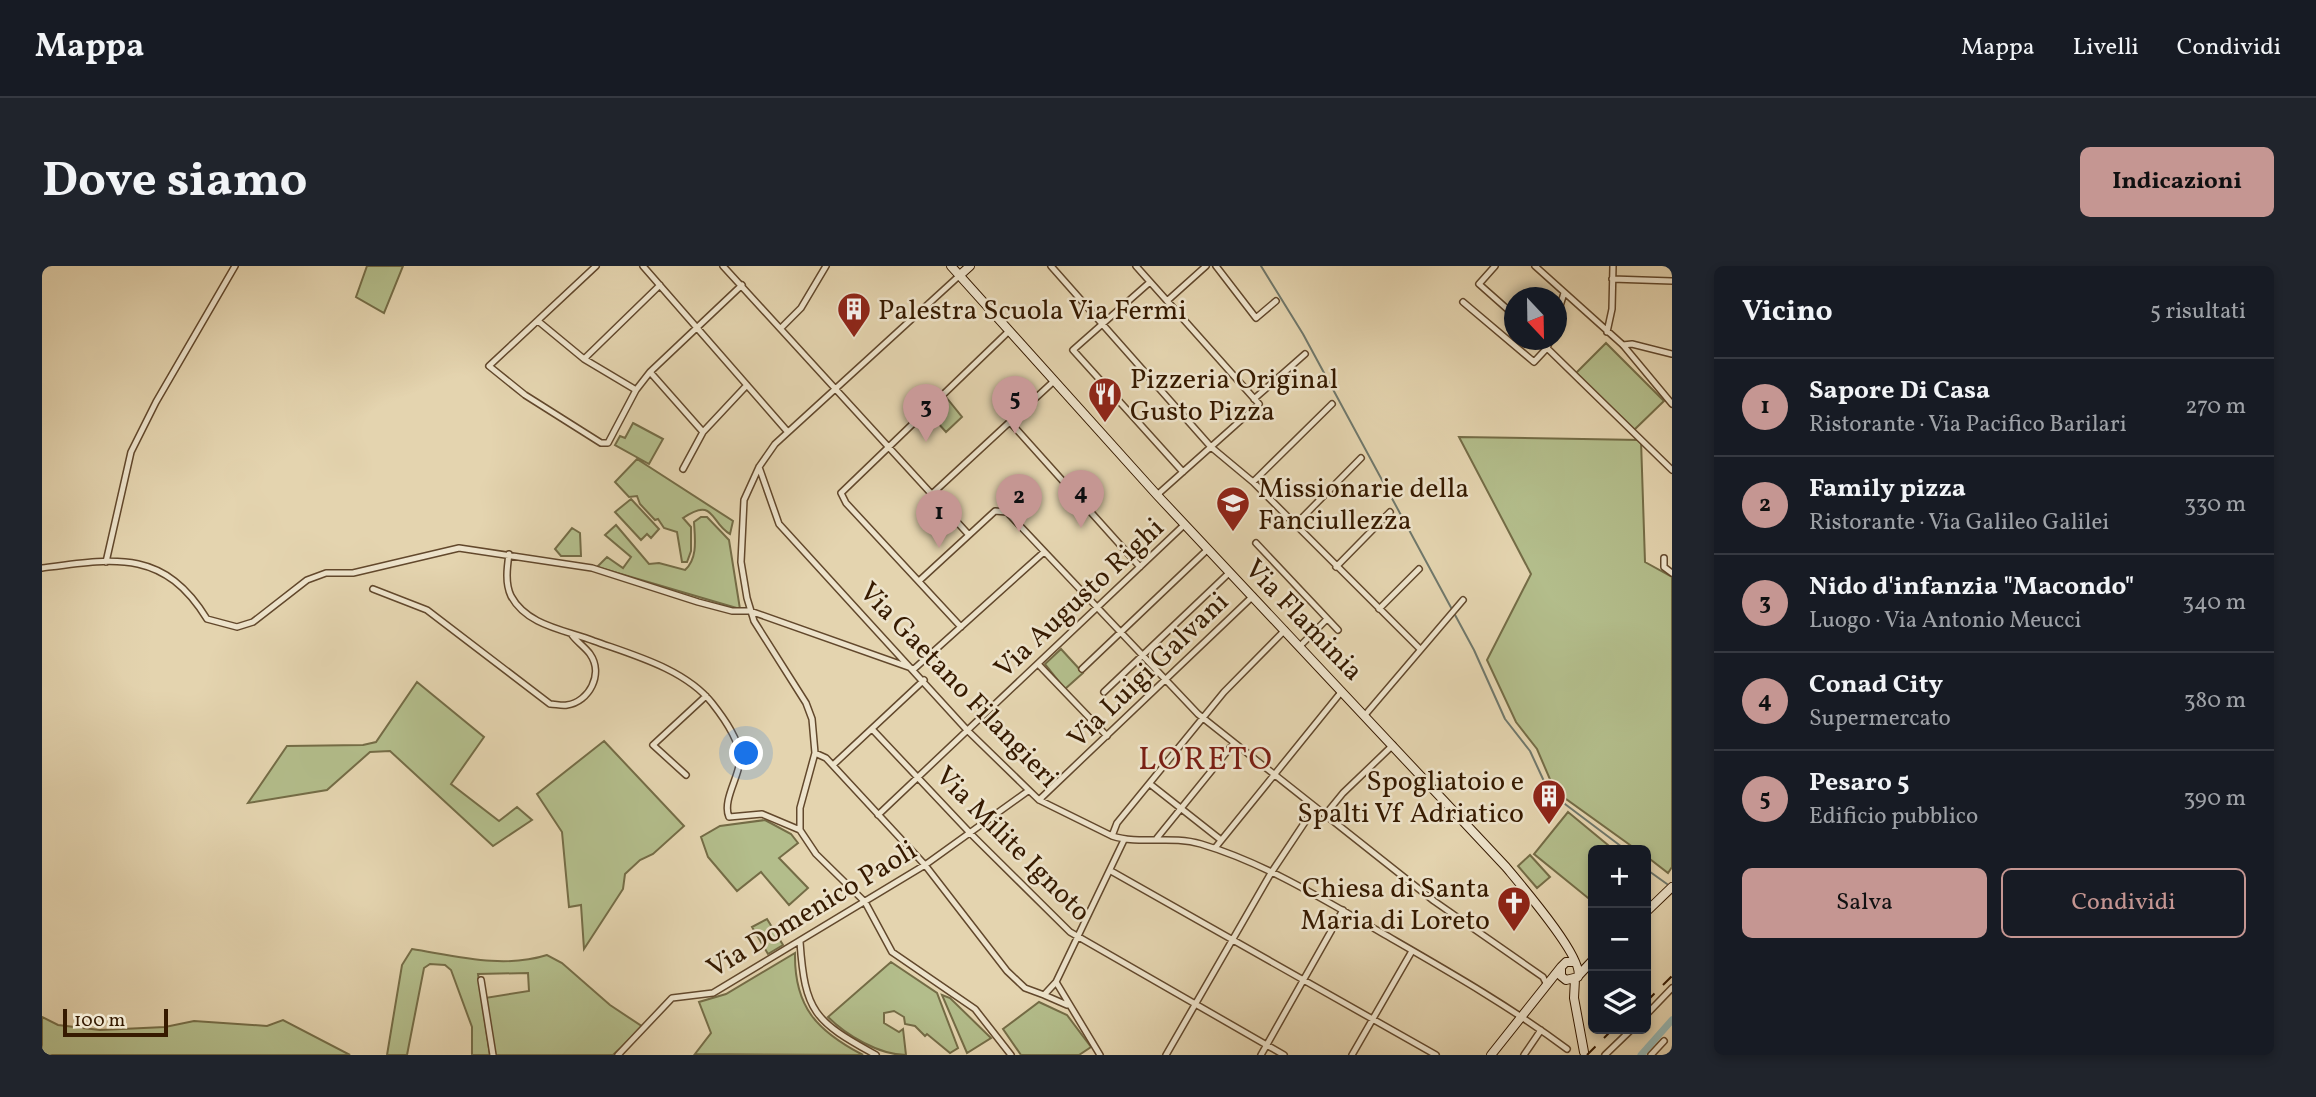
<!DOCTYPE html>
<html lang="it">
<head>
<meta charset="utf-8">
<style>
	body { margin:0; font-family:Vollkorn,serif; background:#20242c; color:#f1f3f6 }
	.controls { position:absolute; right:21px; bottom:21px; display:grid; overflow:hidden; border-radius:10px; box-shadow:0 4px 10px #0003 }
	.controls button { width:63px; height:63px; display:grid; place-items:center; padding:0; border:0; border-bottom:2px solid #363941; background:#171b24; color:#f1f3f6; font:35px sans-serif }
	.compass { position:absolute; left:1462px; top:21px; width:63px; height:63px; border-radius:50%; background:#171b24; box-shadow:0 4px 10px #0003; rotate:158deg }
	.scale { position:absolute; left:21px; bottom:18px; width:105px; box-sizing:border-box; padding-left:7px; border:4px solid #361a00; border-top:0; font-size:19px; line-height:24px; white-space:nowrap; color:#361a00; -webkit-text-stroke:5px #ede3cb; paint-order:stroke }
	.you { position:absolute; left:705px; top:488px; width:24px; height:24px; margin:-18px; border:5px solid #fff; border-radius:50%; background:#1a73e8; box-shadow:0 0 0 10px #1a73e833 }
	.badge { display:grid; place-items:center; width:46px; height:46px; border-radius:50%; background:#c59692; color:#111; font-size:23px; font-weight:700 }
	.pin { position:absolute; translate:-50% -58px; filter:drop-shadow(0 2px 4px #0008) }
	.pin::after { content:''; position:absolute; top:37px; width:24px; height:21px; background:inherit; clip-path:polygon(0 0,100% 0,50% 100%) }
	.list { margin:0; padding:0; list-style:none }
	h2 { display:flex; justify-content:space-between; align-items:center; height:91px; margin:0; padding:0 28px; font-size:30px }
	h2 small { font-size:23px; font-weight:400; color:#9ea1a6 }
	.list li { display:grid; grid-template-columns:46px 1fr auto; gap:21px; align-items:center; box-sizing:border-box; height:98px; padding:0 28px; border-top:2px solid #363941 }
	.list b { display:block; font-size:26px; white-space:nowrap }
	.list p { margin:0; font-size:23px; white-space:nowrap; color:#9ea1a6 }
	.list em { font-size:23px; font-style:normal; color:#9ea1a6 }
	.actions { display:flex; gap:14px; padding:21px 28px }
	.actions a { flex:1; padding:16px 0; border:2px solid #c59692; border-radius:10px; text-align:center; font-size:24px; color:#c59692 }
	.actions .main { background:#c59692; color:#111 }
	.icon { flex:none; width:38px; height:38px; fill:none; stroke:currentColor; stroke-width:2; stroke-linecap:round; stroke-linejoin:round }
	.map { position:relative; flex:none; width:1630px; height:789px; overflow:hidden; border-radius:10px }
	header { display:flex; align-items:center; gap:42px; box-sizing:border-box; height:98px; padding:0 35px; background:#171b24; border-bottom:2px solid #363941 }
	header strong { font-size:33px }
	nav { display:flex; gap:38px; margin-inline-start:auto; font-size:24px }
	.intro { display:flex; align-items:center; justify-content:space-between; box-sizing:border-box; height:168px; padding:0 42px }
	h1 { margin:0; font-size:49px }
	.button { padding:18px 32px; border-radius:10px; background:#c59692; color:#111; font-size:24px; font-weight:700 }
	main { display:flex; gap:42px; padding:0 42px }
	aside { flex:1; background:#171b24; border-radius:10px; box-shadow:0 4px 10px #0003 }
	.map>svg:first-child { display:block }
	.green { fill:#b3bd8b; stroke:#746c46; stroke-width:2 }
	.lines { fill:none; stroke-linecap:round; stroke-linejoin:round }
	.stream { stroke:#70786b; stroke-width:2 }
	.canal { stroke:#97b7b3; stroke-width:7 }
	.street-casing { stroke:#62482c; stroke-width:8 }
	.secondary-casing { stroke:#361a00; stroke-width:10 }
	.street { stroke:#ede3cb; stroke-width:5 }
	.secondary { stroke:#ede3cb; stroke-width:8 }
	.rail { stroke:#361a00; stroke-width:2; stroke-dasharray:12 12; stroke-linecap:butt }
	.labels { text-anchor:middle; stroke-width:5; stroke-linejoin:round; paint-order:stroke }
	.poi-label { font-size:28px; fill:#361a00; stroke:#ede3cb; text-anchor:start }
	.street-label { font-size:28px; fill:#361a00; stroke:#ede3cb }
	.quarter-label { font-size:32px; letter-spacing:2px; fill:#7a1f14; stroke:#ede3cb }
</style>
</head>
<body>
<header>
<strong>Mappa</strong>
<nav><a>Mappa</a><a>Livelli</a><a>Condividi</a></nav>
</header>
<div class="intro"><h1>Dove siamo</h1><a class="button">Indicazioni</a></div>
<main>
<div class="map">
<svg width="1630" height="789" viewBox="0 0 1630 789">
	<rect width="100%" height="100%" fill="#e4d4af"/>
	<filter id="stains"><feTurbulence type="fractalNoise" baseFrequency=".00286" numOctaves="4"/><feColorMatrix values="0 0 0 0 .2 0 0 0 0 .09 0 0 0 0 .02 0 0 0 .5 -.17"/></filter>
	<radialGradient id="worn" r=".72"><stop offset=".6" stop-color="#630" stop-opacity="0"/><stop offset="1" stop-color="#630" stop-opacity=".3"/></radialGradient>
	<path class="green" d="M325 0H361L342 47 314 31Z
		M1564 77 1622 135 1591 165 1534 107Z
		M904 131 920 151 904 166 887 147Z
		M591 157 621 173 607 198 573 179 578 170 583 172Z
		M1417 171 1599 174 1603 296 1630 311V601L1626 607 1604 590V584H1595L1513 525 1495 483 1474 456 1445 394 1489 308Z
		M595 193 691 255 688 268C668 257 673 230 641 252L649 261V285L645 296H640L635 266 622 262 616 253 613 254 598 238 595 230 587 231 573 216Z
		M589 233 617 263 609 272 605 268 599 274 573 246Z
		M659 251H665L687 274 698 343 555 301 565 291 581 302 589 291 563 269 574 259 607 298 617 297 643 304C656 292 653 273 652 256Z
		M530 262 538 267 539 290H519L513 283Z
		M1019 383 1041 407 1023 423 1003 398Z
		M375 416 442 471 409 518 457 555 475 541 490 554 451 580 348 485 328 486 285 524 206 537 245 480 321 479 334 476Z
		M562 475 642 560 611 588 598 594 583 608 581 623 542 683 539 639 527 641 520 566 495 528Z
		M1526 546 1572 584H1551V636L1492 588Z
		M723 554 749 568 756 577 737 592 766 622 747 639 719 606 695 625 666 591 659 571 678 560Z
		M1488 589 1508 611 1495 622 1476 600Z
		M725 653 741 679 726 688 710 661Z
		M370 683C414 690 461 703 505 689L520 697 568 739 601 761 571 789H453L443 732 487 725 486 707 436 708 448 789H430V761L409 704 403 699 388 698 382 702 365 789H345L360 699Z
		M753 687C752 741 775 765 821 789L653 788 669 767 657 736 684 728Z
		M849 696 895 727 916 782 908 787 885 768 883 770 873 760 863 758 862 751 852 745 842 747V757L857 766 861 763 864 789C837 789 804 769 786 751Z
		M900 729 908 732 949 772 925 787Z
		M997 736 1025 749 1049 781 1037 789H979L961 763Z
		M0 751 16 759 58 764 123 761 152 755 225 760 241 754 308 789H0Z"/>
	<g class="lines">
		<path class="stream" d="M1219 0 1261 68 1432 384 1463 453 1488 485 1507 526 1584 584
			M1604 603 1625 618"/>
		<path class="canal" d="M1599 789 1630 754"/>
		<g class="street-casing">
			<path id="street" d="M554 0 447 100 483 129 559 177H566L594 124 608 106 700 19
				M601 0 745 165
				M681 0 927 269 953 245 965 246 1156 448 1392 635 1501 711 1504 717
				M1009 0 1169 181 1211 216 1378 383
				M1094 0 1217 138 1115 229
				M1174 0 1214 52 1234 35
				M1453 0 1437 18 1472 49
				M1493 0 1581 79 1630 138
				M918 9 733 178 717 201 702 234 699 296 705 332 712 355 764 437 770 453 773 487 758 542V564L774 588 823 636 850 686 933 743 969 789
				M1570 13 1630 15
				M1108 16 1031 84 1141 206
				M1125 35 1164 0
				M1421 36 1492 96 1505 82 1508 74
				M1514 53 1522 27
				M496 55 542 93 594 124
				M739 62 759 42 784 0
				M1565 66 1570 43 1571 0
				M1581 79 1590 78 1630 88
				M1505 82 1630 204
				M542 93 618 19
				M608 106 661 166
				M1212 133 1263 88
				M968 156 1098 301
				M717 201 737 258 925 464 997 534 1070 570C1098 579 1129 569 1159 578 1223 597 1282 634 1340 667 1404 704 1466 739 1525 783
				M641 203 661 166 705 119
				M1211 216 1290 138
				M891 227 1012 115
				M1253 259 1319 192
				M1214 277 1296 364
				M467 288C465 302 463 317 469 330 485 360 524 364 552 375 591 389 643 403 670 437 681 451 699 475 698 494 697 511 680 535 687 551L720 548 758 564
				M1622 292V301L1630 307
				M64 296 89 186 114 136 193 0
				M1294 301 1348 246
				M0 302C73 292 122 283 165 353L195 361 211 356 265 314 284 307H311L417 282 550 302 656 336 690 345H708L872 403
				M877 315 927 269
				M331 323 385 344 508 438C513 438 520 440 525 439 547 436 562 408 548 388 543 381 535 376 530 369
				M1337 343 1377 303
				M919 361 804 237 799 227 967 65
				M1258 380 1285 353
				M996 398 1065 470
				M872 403 1002 286
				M1040 403 1166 283
				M1062 426 1188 306
				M1323 449 1421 334
				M830 463 929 568 1028 666 1242 789
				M773 487 784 492 883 599 965 705 983 722 1002 729 1014 716 1082 574
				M791 499 882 414
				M644 509 611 479 664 430
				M1108 518 1179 574
				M997 534 1211 330
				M836 549 1142 259
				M1283 549 1301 527 1351 479
				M1070 570 1075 557 1182 426 1243 364
				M1115 572 1192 477
				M1173 582 1300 425
				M1069 605 1394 789
				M758 676C763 746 772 755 834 789
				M439 714 451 789
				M1014 716 1058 789
				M1002 729 1025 739
				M1604 749 1630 722
				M576 789 630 732 671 727 883 599 986 525
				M1124 789 1229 607 1273 541
				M1219 789 1301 644
				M1310 789 1370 685
				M1482 789 1499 764
				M1563 789 1590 763
				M1609 789 1622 775"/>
		</g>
		<g class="secondary-casing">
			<path id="secondary" d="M909 0 1115 229 1464 601C1478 618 1543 693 1536 711L1524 714 1519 710V701L1524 696H1532
				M918 9 928 0
				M1604 646 1630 621
				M1537 709 1551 694
				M1533 713 1532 732 1542 786
				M1449 789 1519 701"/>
		</g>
		<use href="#street" class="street"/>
		<use href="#secondary" class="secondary"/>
		<path class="rail" d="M1604 736 1630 710
			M1545 789 1571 763"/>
	</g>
	<defs>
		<g id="building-pin" transform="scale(1.75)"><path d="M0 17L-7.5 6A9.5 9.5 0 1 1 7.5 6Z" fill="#8f2418" stroke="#ede3cb"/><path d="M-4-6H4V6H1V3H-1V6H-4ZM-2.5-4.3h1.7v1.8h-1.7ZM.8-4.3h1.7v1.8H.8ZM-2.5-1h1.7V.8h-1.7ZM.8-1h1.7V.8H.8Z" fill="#fff"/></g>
		<g id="restaurant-pin" transform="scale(1.75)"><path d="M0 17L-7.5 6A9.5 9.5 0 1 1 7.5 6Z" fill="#8f2418" stroke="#ede3cb"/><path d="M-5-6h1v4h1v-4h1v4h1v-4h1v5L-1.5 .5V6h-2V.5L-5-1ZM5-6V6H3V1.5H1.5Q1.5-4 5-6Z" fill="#fff"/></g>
		<g id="school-pin" transform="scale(1.75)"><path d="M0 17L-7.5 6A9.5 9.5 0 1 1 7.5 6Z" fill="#8f2418" stroke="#ede3cb"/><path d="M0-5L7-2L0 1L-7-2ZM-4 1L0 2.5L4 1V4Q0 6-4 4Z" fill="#fff"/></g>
		<g id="church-pin" transform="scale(1.75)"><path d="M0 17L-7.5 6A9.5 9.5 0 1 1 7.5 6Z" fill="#8f2418" stroke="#ede3cb"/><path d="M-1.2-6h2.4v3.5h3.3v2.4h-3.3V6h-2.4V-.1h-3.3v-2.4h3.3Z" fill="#fff"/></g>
	</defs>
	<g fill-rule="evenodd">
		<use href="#building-pin" x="812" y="43"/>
		<use href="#restaurant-pin" x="1063" y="128"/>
		<use href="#school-pin" x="1191" y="237"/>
		<use href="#building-pin" x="1507" y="530"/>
		<use href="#church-pin" x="1472" y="637"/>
	</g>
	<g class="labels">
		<g class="poi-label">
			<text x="836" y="53">Palestra Scuola Via Fermi</text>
			<text x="1088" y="122">Pizzeria Original<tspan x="1088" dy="32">Gusto Pizza</tspan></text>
			<text x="1216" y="231">Missionarie della<tspan x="1216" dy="32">Fanciullezza</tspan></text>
			<text x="1482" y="524" text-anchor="end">Spogliatoio e<tspan x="1482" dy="32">Spalti Vf Adriatico</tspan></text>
			<text x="1448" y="631" text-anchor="end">Chiesa di Santa<tspan x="1448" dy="32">Maria di Loreto</tspan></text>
		</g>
		<g class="street-label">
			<text transform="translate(1036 331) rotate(-43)" y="10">Via Augusto Righi</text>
			<text transform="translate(1263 353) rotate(46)" y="10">Via Flaminia</text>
			<text transform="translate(1105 403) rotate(-44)" y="10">Via Luigi Galvani</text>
			<text transform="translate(918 418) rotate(46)" y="10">Via Gaetano Filangieri</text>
			<text transform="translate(972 577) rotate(45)" y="10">Via Milite Ignoto</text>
			<text transform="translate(769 642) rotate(-31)" y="10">Via Domenico Paoli</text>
		</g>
		<g class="quarter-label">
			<text x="1164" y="503">LORETO</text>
		</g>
	</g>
	<rect width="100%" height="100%" filter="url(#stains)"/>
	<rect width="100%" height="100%" fill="url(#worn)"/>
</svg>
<div class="controls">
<button>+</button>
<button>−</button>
<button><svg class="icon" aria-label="layers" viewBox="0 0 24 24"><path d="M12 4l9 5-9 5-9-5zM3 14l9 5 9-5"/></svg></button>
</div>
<svg class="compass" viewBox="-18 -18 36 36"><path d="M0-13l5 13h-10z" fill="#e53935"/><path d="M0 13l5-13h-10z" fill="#9ea1a6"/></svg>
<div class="scale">100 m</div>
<div class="you"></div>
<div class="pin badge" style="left:897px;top:282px">1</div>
<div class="pin badge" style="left:977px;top:266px">2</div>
<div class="pin badge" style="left:884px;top:176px">3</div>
<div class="pin badge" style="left:1039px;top:262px">4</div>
<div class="pin badge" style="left:973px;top:168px">5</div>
</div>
<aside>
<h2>Vicino<small>5 risultati</small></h2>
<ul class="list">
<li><span class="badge">1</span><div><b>Sapore Di Casa</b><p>Ristorante · Via Pacifico Barilari</p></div><em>270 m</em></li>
<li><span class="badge">2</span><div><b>Family pizza</b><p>Ristorante · Via Galileo Galilei</p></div><em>330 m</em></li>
<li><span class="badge">3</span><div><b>Nido d'infanzia &quot;Macondo&quot;</b><p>Luogo · Via Antonio Meucci</p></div><em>340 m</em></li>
<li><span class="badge">4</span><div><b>Conad City</b><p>Supermercato</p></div><em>380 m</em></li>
<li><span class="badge">5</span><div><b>Pesaro 5</b><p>Edificio pubblico</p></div><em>390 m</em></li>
</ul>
<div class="actions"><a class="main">Salva</a><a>Condividi</a></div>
</aside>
</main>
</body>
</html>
